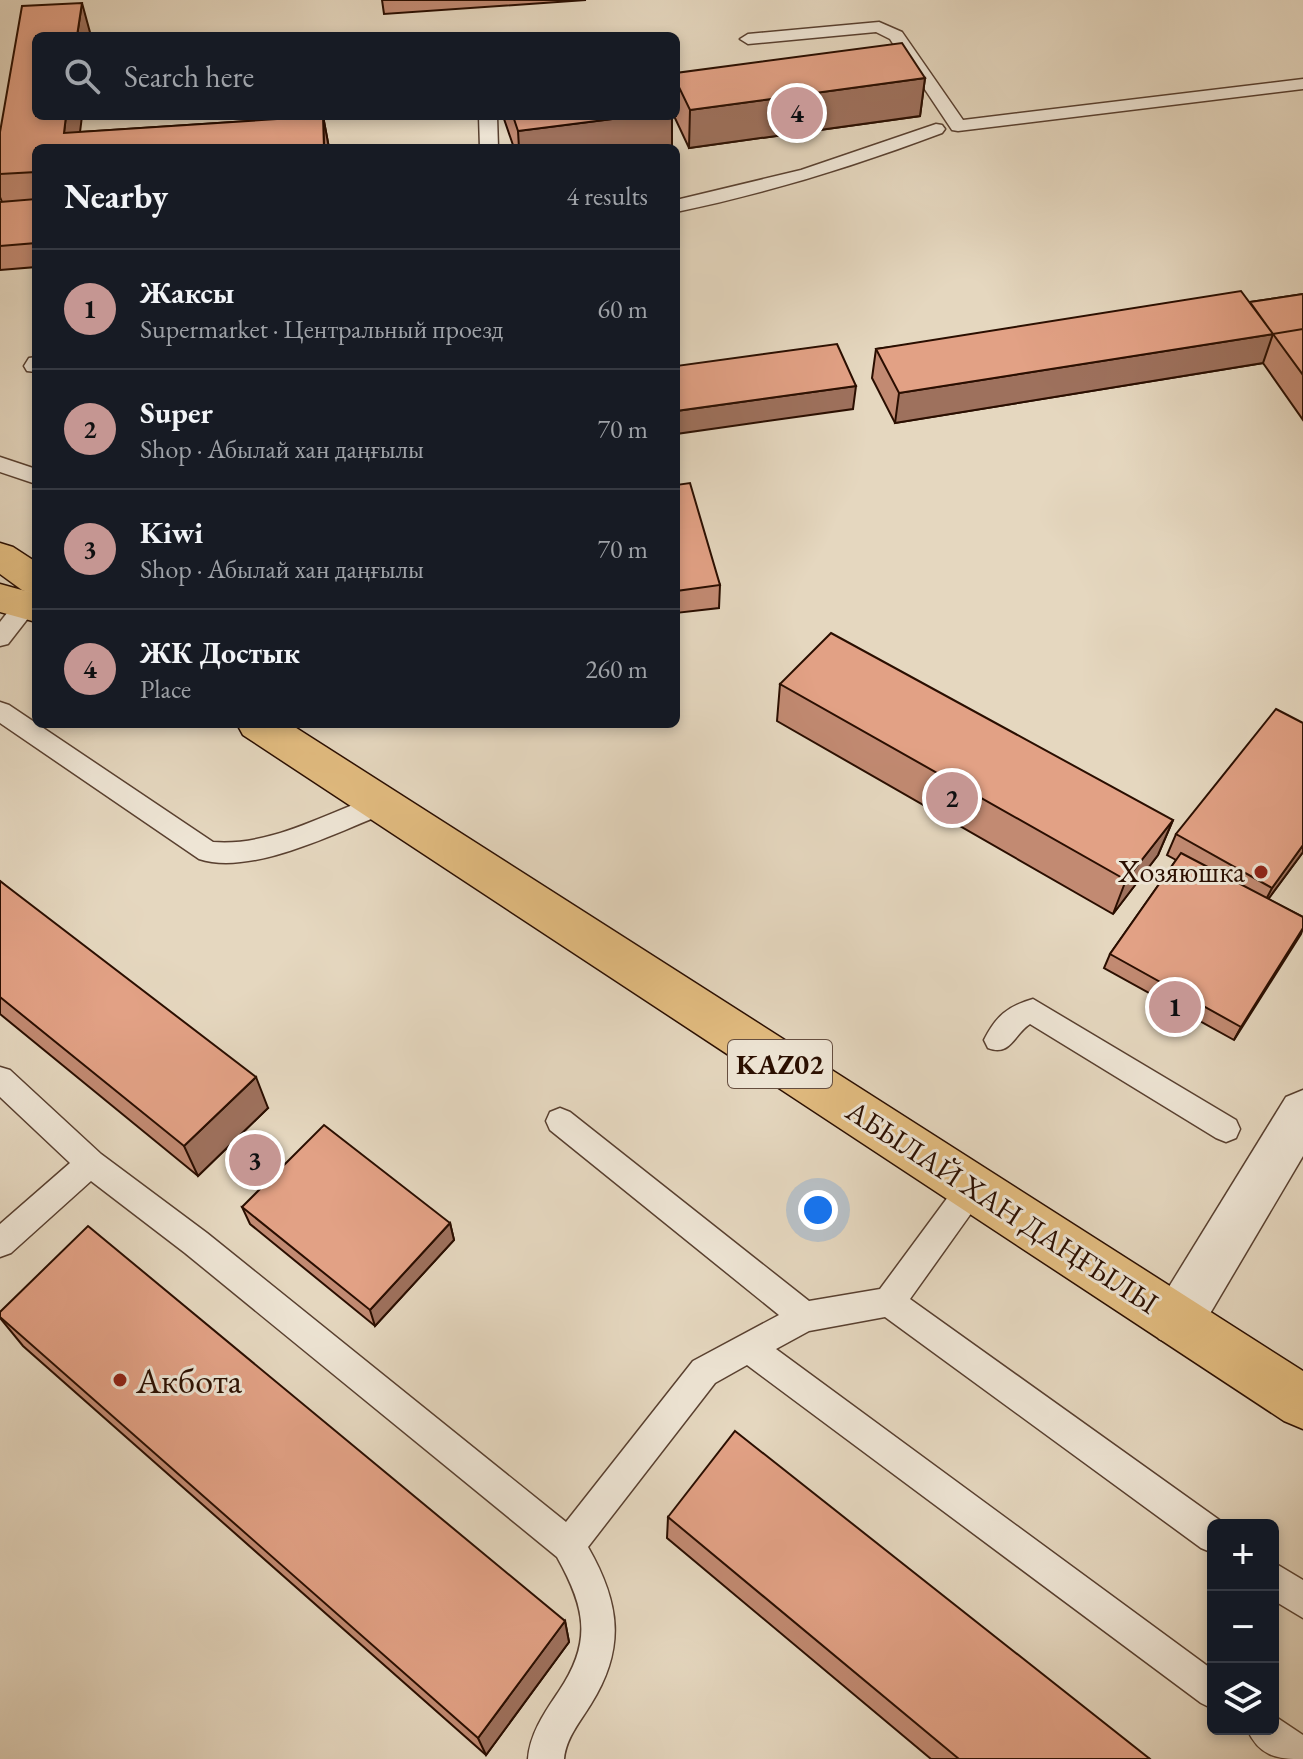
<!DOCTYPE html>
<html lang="en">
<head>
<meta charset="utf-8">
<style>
	body { margin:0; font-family:"EB Garamond",serif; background:#20242c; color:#f1f3f6 }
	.controls { position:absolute; right:24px; bottom:24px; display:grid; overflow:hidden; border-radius:12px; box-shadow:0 4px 12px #0003 }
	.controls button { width:72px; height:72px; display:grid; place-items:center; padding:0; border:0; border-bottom:2px solid #363941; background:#171b24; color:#f1f3f6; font:40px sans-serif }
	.you { position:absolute; left:818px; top:1210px; width:28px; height:28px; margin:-20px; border:6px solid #fff; border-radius:50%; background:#1a73e8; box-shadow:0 0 0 12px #1a73e833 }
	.badge { display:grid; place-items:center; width:52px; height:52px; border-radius:50%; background:#c59692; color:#111; font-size:26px; font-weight:700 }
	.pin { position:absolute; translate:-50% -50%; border:4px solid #fff; box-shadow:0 2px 8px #0006 }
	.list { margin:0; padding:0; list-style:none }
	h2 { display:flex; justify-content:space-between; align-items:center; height:104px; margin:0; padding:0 32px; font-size:34px }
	h2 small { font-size:26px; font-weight:400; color:#9ea1a6 }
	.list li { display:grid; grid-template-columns:52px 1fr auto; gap:24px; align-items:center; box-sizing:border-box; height:120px; padding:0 32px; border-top:2px solid #363941 }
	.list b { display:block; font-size:30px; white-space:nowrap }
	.list p { margin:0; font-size:26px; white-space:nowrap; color:#9ea1a6 }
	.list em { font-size:26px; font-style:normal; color:#9ea1a6 }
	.icon { flex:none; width:44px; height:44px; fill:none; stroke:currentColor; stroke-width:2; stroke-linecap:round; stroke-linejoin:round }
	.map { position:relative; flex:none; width:1303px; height:1759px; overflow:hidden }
	.search { position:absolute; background:#171b24; box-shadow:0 4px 12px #0003; left:32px; top:32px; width:648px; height:88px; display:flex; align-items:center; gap:20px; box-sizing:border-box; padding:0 28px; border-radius:12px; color:#9ea1a6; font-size:30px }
	.panel { position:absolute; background:#171b24; box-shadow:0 4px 12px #0003; left:32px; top:144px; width:648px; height:584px; border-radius:12px }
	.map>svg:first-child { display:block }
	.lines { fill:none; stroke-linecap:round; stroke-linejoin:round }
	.lane-casing { stroke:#594030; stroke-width:3 }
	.street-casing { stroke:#594030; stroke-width:3 }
	.highway-casing { stroke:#2a0e00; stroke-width:3 }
	.lane { fill:#eee5d5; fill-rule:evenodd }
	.street { fill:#eee5d5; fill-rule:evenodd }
	.highway { fill:#e2bc80; fill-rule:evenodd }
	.wall { fill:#c28a72; stroke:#2a0e00; stroke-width:2 }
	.shaded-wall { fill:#9e715d; stroke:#2a0e00; stroke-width:2 }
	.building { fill:#e2a185; stroke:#2a0e00; stroke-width:2 }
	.poi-dot { fill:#8f2418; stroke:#eee5d5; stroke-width:3 }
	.labels { text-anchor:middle; stroke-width:6; stroke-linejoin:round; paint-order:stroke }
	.shield { fill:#eee5d5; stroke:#654e40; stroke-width:2 }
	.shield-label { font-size:28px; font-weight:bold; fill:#2a0e00 }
	.poi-label { font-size:30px; fill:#2a0e00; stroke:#eee5d5; text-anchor:end }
	.street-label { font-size:30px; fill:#2a0e00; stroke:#eee5d5 }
	.near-poi-label { font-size:36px; fill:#2a0e00; stroke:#eee5d5; text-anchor:start }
</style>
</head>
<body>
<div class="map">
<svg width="1303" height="1759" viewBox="0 0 1303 1759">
	<rect width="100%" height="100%" fill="#e5d7bf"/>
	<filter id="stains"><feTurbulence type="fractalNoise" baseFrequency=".0025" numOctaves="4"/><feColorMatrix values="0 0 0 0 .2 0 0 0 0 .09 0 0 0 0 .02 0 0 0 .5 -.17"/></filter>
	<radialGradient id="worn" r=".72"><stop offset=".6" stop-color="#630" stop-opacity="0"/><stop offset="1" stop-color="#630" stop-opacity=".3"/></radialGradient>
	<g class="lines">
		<g class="lane-casing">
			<path id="lane" d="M879 22 902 32 963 120 1303 79V89L958 131 952 130 906 61H873L871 57 873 53 897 50 890 39 876 32 748 44 740 39 748 34Z
				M479 116H497L498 148H480Z
				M936 124 942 125 945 129 942 133C855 166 767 193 676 212V200L801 170Z
				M36 357V372L27 371 24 366 29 358Z
				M0 457 36 469V484L0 472Z
				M36 584V608L8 644 0 646V622L28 586Z
				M0 702 9 705 213 842C271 847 328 812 382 794L391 797 395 804 391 811C341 830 252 877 199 859L0 723Z
				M1033 999 1236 1120 1240 1129 1236 1138 1226 1142 1216 1138 1030 1024C1014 1034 1011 1057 988 1048L984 1040C996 1016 1008 1006 1033 999Z
				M0 1067 10 1070 101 1154 207 1233 566 1522 693 1361 779 1315 550 1130 546 1121 550 1112 560 1108 570 1112 809 1301 880 1289 962 1178 972 1175 982 1178 987 1188 982 1198 910 1299 1225 1524 1213 1525V1553L1201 1548 885 1317 809 1331 776 1349 1213 1670V1709L1201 1703 747 1365 715 1383 588 1547C620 1603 626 1648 591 1704 580 1722 566 1738 564 1759H528C530 1733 545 1712 559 1691 593 1641 585 1607 557 1557L185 1253 91 1181 11 1253 0 1257V1224L70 1163 0 1097Z
				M1273 1562 1303 1580V1618L1273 1600Z
				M1273 1715 1303 1735V1759C1276 1759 1259 1756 1247 1729H1273Z"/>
		</g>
		<g class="street-casing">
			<path id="street" d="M1303 1090V1156L1195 1339 1177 1346 1159 1339 1151 1321 1159 1303 1286 1097Z"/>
		</g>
		<g class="highway-casing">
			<path id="highway" d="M0 543 13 547 36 562V594L22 590 0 574Z
				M0 584 36 594V622L0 612Z
				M237 724H290L1303 1371V1429L1284 1421 243 735Z"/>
		</g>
		<use href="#lane" class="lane"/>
		<use href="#street" class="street"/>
		<use href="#highway" class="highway"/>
	</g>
	<path class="wall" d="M382 0H586L384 14Z
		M676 73 925 78 920 116 689 148 674 116H676Z
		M323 116 329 148H36V267L0 270V202H2L0 197V132H80Z
		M503 116H672V148H514Z
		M1303 294V420L1263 363 895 423 872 378 876 349 1250 302Z
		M676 485 720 585 719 608 676 613Z
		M780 684 1173 820 1158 855 1113 914 777 721Z
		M1176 834 1303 852 1268 899 1303 917 1234 1040 1104 968 1110 954 1176 860 1167 855Z
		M0 881 268 1108 198 1176 0 1014Z
		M242 1207 450 1223 454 1240 375 1326 250 1224Z
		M0 1312 565 1621 569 1642 486 1755 23 1346 0 1318Z
		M668 1517 1150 1759H931L667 1538Z"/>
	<path class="shaded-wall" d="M82 3 91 36H77Z
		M925 78 920 116 689 148 690 110Z
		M66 116H82L78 148 64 133Z
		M323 116 329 148H324Z
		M636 116H672V148H519L518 131Z
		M1273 334 1263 363 895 423 899 393Z
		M856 386 853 409 676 434V411Z
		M1173 820 1158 855 1113 914 1126 880Z
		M1303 845V852L1261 909 1272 888Z
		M1303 928 1301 934 1234 1040 1241 1027Z
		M256 1077 268 1108 198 1176 184 1146Z
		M450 1223 454 1240 375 1326 370 1310Z
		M565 1621 569 1642 486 1755 478 1738Z"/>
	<path class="building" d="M82 3 77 36H36V116H66L64 133 323 116 324 148H36V172L0 174V132L22 6Z
		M902 43 925 78 690 110 676 81V73Z
		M513 116H636L518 131Z
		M36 199V243L0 246V202Z
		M1241 291 1273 334 1303 329V375L1273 334 899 393 876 349Z
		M1303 294V329L1273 334 1250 302Z
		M837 344 856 386 676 411V366Z
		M690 483 720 585 676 591V485Z
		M831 633 1173 820 1126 880 780 684Z
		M1276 709 1303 723V845L1272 888 1176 834Z
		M1181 853 1303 917V928L1241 1027 1110 954Z
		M0 881 256 1077 184 1146 0 997Z
		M324 1125 450 1223 370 1310 242 1207Z
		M88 1226 565 1621 478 1738 0 1317V1312Z
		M735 1431 1150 1759H959L668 1517Z"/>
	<g class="poi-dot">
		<circle cx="1261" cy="872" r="8"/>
		<circle cx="120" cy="1380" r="8"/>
	</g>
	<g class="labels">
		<rect class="shield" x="728" y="1040" width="104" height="48" rx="6"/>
		<g class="shield-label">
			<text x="780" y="1074">KАZ02</text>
		</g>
		<g class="poi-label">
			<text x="1245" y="882">Хозяюшка</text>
		</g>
		<g class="street-label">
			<text transform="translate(1002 1207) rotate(33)" y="10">АБЫЛАЙ ХАН ДАҢҒЫЛЫ</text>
		</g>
		<g class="near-poi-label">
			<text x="136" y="1393">Акбота</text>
		</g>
	</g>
	<rect width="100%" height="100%" filter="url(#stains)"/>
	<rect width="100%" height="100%" fill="url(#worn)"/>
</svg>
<div class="controls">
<button>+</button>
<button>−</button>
<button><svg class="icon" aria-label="layers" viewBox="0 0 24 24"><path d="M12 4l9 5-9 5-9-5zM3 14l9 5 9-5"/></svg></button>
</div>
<div class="you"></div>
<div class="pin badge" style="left:1175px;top:1007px">1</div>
<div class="pin badge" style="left:952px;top:798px">2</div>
<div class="pin badge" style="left:255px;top:1160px">3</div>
<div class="pin badge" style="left:797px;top:113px">4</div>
<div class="search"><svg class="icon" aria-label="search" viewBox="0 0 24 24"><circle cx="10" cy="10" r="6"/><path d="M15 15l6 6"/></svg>Search here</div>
<section class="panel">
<h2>Nearby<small>4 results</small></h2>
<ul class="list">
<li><span class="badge">1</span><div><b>Жаксы</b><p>Supermarket · Центральный проезд</p></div><em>60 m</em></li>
<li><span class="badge">2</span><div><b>Super</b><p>Shop · Абылай хан даңғылы</p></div><em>70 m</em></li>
<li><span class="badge">3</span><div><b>Kiwi</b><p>Shop · Абылай хан даңғылы</p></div><em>70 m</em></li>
<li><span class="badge">4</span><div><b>ЖК Достык</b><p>Place</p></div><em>260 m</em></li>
</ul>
</section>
</div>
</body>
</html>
